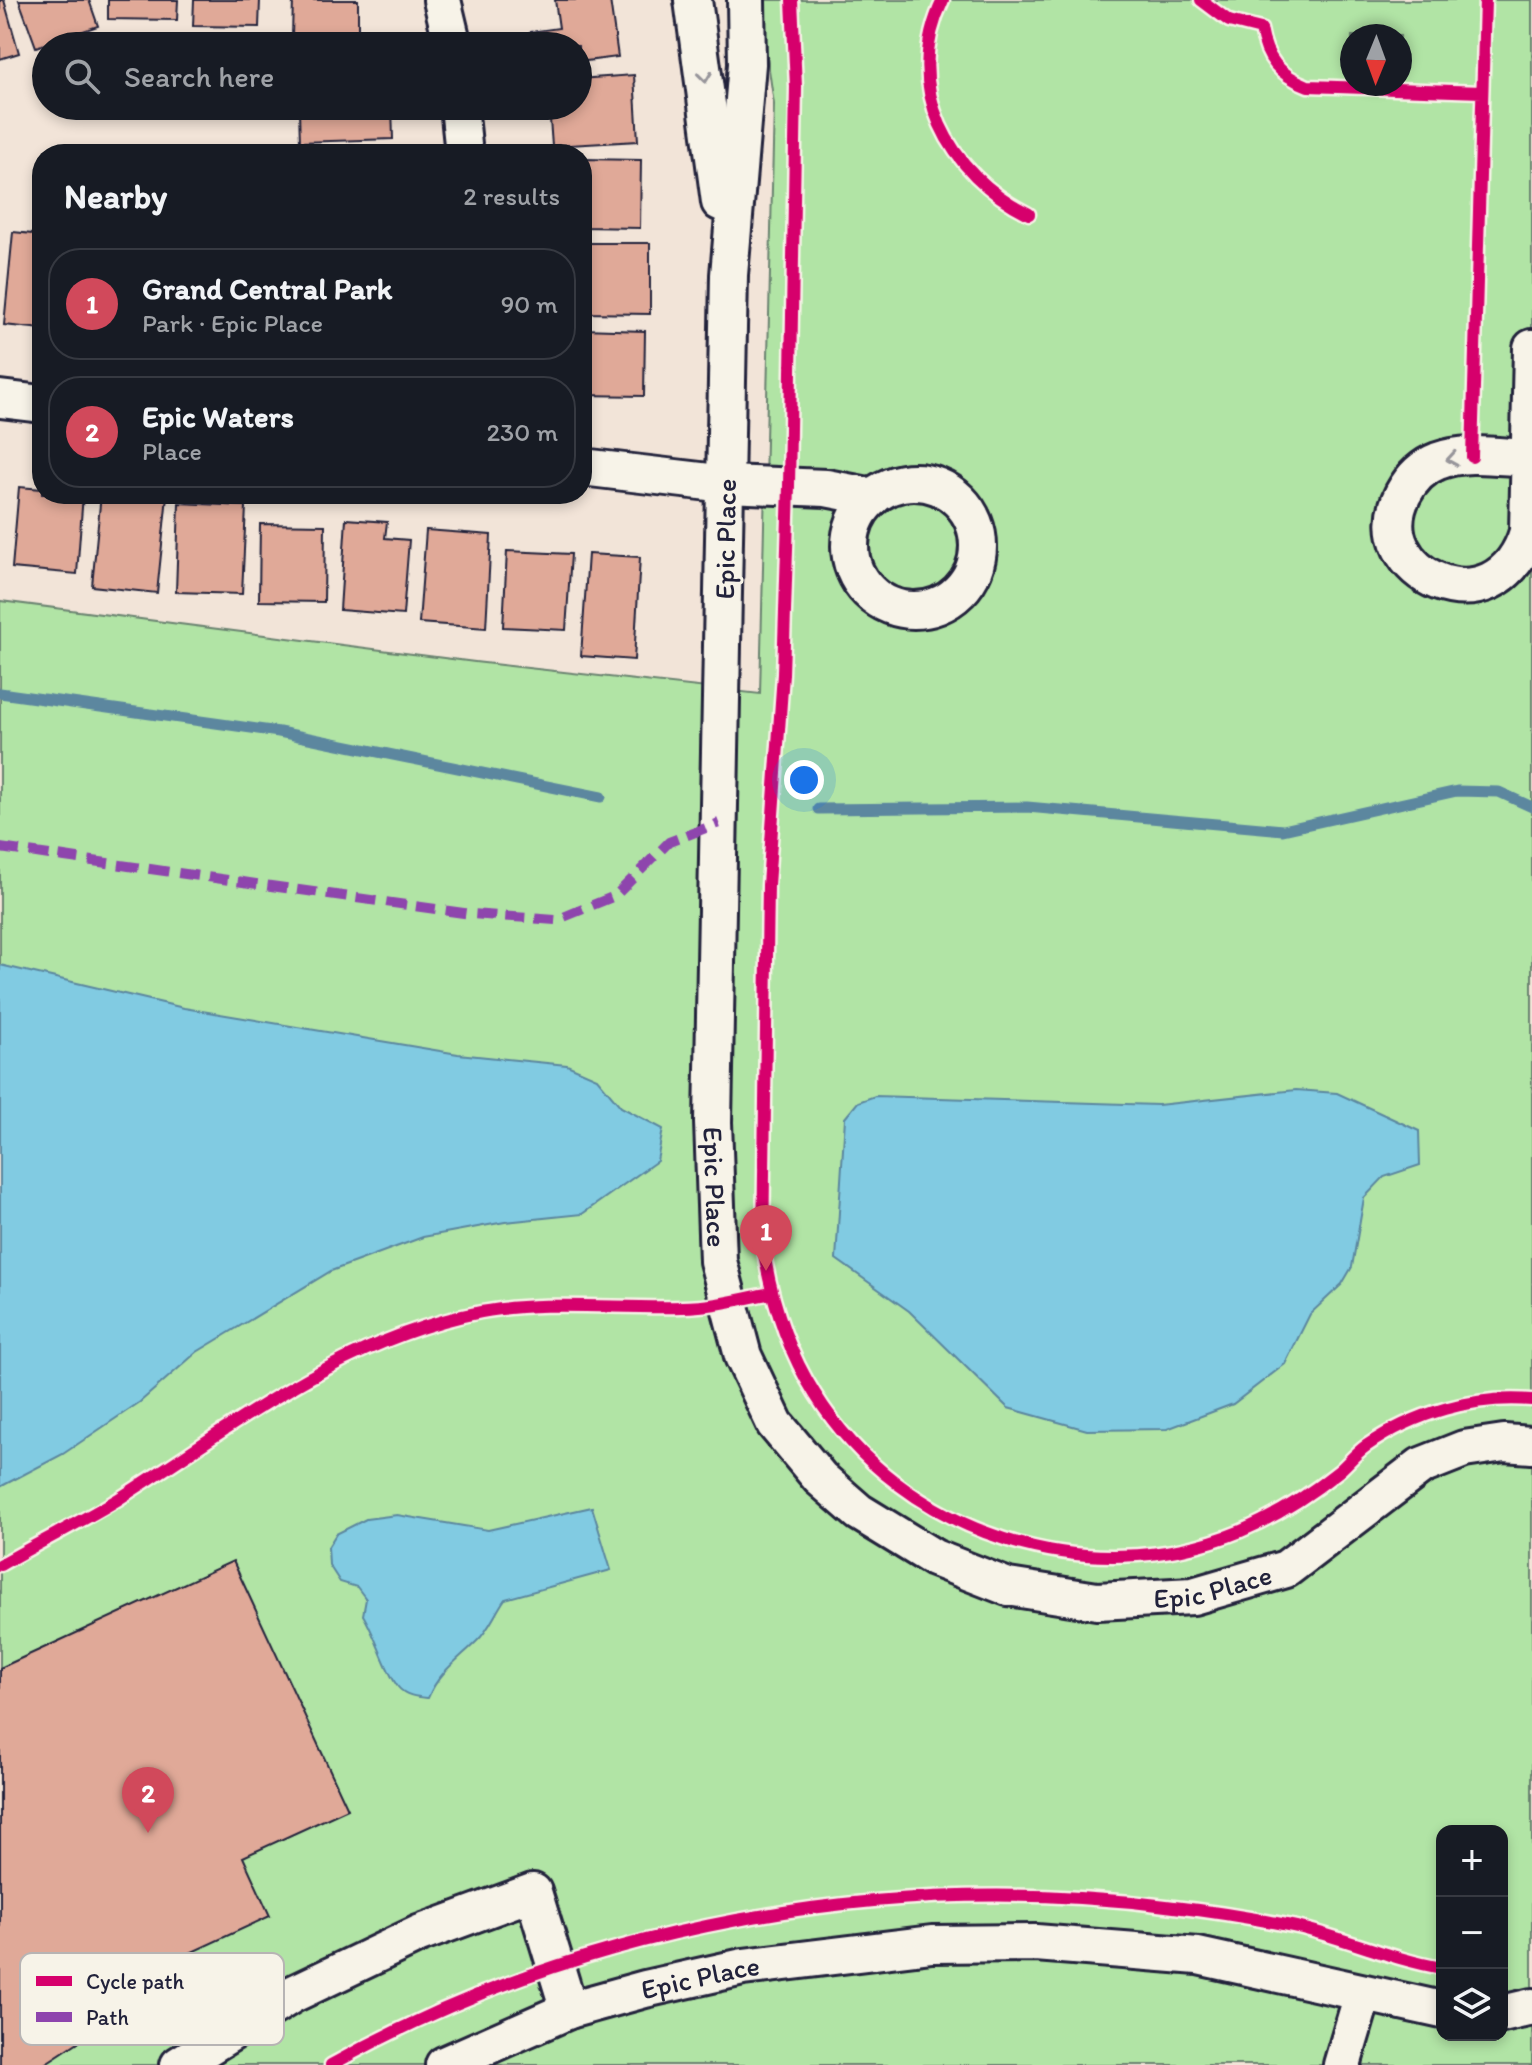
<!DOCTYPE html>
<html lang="en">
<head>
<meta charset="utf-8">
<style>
	body { margin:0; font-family:Itim,sans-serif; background:#242831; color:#f1f3f6 }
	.controls { position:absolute; right:24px; bottom:24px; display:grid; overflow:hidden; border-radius:16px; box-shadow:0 4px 12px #0003 }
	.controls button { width:72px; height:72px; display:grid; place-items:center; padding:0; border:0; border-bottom:2px solid #363941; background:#171b24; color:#f1f3f6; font:40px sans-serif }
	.compass { position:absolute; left:1340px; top:24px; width:72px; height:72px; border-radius:50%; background:#171b24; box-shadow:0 4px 12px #0003; rotate:181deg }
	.you { position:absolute; left:804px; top:780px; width:28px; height:28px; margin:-20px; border:6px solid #fff; border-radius:50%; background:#1a73e8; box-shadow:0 0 0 12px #1a73e833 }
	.badge { display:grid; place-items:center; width:52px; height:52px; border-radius:50%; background:#d1495b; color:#fff; font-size:26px; font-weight:700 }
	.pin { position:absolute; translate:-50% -66px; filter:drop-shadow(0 2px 4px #0008) }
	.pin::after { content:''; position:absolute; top:42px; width:28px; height:24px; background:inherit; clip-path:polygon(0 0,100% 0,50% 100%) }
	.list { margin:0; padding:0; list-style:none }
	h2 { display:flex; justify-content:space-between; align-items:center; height:104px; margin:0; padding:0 32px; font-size:34px }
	h2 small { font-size:26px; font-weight:400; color:#9ea1a6 }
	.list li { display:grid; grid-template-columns:52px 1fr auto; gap:24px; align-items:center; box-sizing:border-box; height:112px; margin:0 16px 16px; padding:0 16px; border:2px solid #363941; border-radius:32px }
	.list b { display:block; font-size:30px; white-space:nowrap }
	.list p { margin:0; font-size:26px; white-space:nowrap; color:#9ea1a6 }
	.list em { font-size:26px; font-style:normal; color:#9ea1a6 }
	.icon { flex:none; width:44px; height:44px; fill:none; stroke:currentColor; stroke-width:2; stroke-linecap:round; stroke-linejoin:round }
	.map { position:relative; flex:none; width:1532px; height:2065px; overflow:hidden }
	.search { position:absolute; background:#171b24; box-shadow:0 4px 12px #0003; left:32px; top:32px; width:560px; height:88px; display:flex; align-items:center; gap:20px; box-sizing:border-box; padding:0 28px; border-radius:44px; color:#9ea1a6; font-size:30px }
	.panel { position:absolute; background:#171b24; box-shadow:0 4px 12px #0003; left:32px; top:144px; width:560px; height:360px; border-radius:32px }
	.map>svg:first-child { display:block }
	.green { fill:#b1e4a5; stroke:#6a8370; stroke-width:2; fill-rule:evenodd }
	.water { fill:#81cbe2; stroke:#5b879f; stroke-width:2 }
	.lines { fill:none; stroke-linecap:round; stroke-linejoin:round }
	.stream { stroke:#5b879f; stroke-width:11 }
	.building { fill:#e0a998; stroke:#22223b; stroke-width:2 }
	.minor-casing { stroke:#22223b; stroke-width:42 }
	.minor { stroke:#f7f3e8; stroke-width:36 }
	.quiet { stroke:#8e44ad; stroke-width:10; stroke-dasharray:20 10; stroke-linecap:butt }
	.cycleway-casing { stroke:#f7f3e8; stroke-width:17 }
	.cycleway { stroke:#d6006c; stroke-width:12 }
	.oneway { stroke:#97959a }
	.labels { text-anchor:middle; stroke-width:6; stroke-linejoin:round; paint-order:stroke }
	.street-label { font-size:28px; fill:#22223b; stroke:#f7f3e8 }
	.key { fill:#f7f3e8; stroke:#b7b4b4; stroke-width:2 }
	.key-label { font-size:22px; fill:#22223b }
</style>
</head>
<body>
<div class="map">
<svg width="1532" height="2065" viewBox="0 0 1532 2065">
	<rect width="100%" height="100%" fill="#f2e4d8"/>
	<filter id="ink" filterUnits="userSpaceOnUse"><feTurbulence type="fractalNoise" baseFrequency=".0125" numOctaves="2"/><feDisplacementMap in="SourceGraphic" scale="16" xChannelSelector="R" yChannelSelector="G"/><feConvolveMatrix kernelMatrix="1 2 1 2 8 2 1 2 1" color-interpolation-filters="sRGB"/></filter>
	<g filter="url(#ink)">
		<path class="green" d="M759 0H1532V2065H0V601L475 662 760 694 774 104ZM1352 36H1400V84H1352ZM1442 1831H1502V2035H1442Z"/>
		<path class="water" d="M0 965 184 1008 458 1054 567 1065 597 1078 621 1107 663 1129 657 1161 582 1214 505 1222 423 1237 331 1271 197 1352 140 1402 63 1454 0 1487Z
			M1296 1090 1337 1093 1419 1131 1420 1165 1384 1177 1364 1198 1352 1267 1342 1284 1310 1314 1285 1364 1233 1404 1167 1429 1087 1430 1008 1408 909 1311 836 1259 845 1118 858 1102 875 1096 1158 1105Z
			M592 1507 611 1570 505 1599C495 1613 489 1630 477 1641 459 1659 438 1673 428 1698 418 1697 405 1696 398 1687 386 1672 376 1636 363 1615L366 1599 357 1587 340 1582 329 1565 328 1547 336 1534 366 1519 397 1515 488 1530Z"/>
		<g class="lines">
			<path class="stream" d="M0 693 279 732 601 797
				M818 809 1027 807 1283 830 1457 791 1499 792 1532 807"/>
		</g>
		<path class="building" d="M0 0H4L19 53 0 59Z
			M19 0H89L98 26 36 47Z
			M108 0H178L177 20 108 19Z
			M194 0H260L259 27 193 26Z
			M293 0H358V38L292 37Z
			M555 0H610L618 57 578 62V46H532L530 32 559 28Z
			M634 75 638 141 552 146 549 106H578V79Z
			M284 106H392L393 139 300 142 299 111 284 112Z
			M582 159 641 160 640 228 582 227Z
			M13 232 42 235V329L4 325Z
			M582 243H650V314L582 313Z
			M582 329 645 331 644 396 582 395Z
			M19 487 42 489V494H83L77 574 12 568Z
			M101 494 167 496 157 593 92 586Z
			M179 503 246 506 242 594 176 592Z
			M346 519 387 522 385 538 409 540 403 615 340 610Z
			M260 524 325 525 324 602 259 601Z
			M426 530 491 535 486 628 419 623Z
			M507 551 571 554 566 630 503 627Z
			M588 554 640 557 634 660 581 656Z
			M233 1561 348 1809 243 1857 270 1916 168 1963 101 2027 43 2065H0V1668Z"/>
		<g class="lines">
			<g class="minor-casing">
				<g id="minor">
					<path d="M442 0 453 46"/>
					<path d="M693 0 720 202"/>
					<path id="s1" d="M746 0 747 64 729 275 713 1122 718 1261 743 1356 775 1424 820 1478 859 1512 934 1558 1008 1587 1097 1601 1193 1596 1286 1569 1421 1466 1464 1449 1504 1443 1532 1445"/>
					<path d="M459 106 464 154"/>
					<path d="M0 399 42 404"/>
					<path d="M1529 458C1501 457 1465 450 1438 461 1422 467 1411 479 1403 494 1362 573 1497 636 1528 532L1532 348"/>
					<path d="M582 467 726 484 826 488 873 497"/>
					<circle cx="914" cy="546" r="64"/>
					<path d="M1502 2014 1532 2007"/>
					<path d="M179 2065 293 1994 419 1934 533 1892 569 2010"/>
					<path id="s2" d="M444 2065 569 2010 645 1989 743 1967 932 1944 1036 1943 1198 1956 1442 2010"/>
					<path d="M1342 2065 1363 1994"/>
				</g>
			</g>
			<use href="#minor" class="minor"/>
			<path class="quiet" d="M0 848 471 914 556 920 615 896 669 842 719 823"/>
			<g class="cycleway-casing">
				<path id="cycleway" d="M792 0 796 87 789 486 783 674 768 885 763 1246C771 1299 786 1348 815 1394 902 1534 1088 1594 1241 1531 1277 1516 1309 1495 1339 1471 1348 1463 1356 1453 1366 1446 1414 1413 1474 1395 1532 1400
					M943 0C901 87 948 174 1029 214
					M1201 0 1229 21 1261 29C1266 59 1279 75 1308 86L1482 92
					M1472 457 1485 0
					M0 1565C38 1543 79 1523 117 1500 234 1426 342 1339 481 1312 546 1300 616 1309 682 1307 712 1307 742 1299 771 1293
					M331 2065C579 1926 884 1871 1166 1906 1209 1911 1254 1918 1297 1927 1346 1938 1393 1960 1442 1968"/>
			</g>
			<use href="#cycleway" class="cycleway"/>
		</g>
		<defs><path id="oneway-chevron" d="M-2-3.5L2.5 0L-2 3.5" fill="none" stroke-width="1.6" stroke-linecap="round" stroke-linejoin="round" transform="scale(2)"/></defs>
		<g class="oneway">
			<use href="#oneway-chevron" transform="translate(705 77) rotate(83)"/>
			<use href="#oneway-chevron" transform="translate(1452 459) rotate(171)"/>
		</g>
	</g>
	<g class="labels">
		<g class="street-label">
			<text transform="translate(725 539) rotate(-89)" y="10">Epic Place</text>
			<text dy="10" stroke="none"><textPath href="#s1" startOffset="1188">Epic Place</textPath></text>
			<text dy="10" stroke="none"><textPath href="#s1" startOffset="1932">Epic Place</textPath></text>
			<text dy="10" stroke="none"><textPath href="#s2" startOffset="272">Epic Place</textPath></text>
		</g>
	</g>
	<rect x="20" y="1953" width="264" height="92" rx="12" class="key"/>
	<rect x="36" y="1976" width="36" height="10" fill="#d6006c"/>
	<rect x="36" y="2012" width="36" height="10" fill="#8e44ad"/>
	<g class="key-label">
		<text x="86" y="1989">Cycle path</text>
		<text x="86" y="2025">Path</text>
	</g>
</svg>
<div class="controls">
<button>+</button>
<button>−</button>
<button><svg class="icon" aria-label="layers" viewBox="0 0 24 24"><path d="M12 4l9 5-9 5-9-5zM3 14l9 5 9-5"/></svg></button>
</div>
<svg class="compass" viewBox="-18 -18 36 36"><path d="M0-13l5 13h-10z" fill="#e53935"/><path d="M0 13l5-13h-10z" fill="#9ea1a6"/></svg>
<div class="you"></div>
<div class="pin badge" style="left:766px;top:1271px">1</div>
<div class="pin badge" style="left:148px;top:1833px">2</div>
<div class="search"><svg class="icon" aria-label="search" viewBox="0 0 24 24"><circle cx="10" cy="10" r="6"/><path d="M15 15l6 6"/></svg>Search here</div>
<section class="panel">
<h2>Nearby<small>2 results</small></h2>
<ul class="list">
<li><span class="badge">1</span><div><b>Grand Central Park</b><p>Park · Epic Place</p></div><em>90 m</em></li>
<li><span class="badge">2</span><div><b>Epic Waters</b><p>Place</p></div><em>230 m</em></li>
</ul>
</section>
</div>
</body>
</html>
